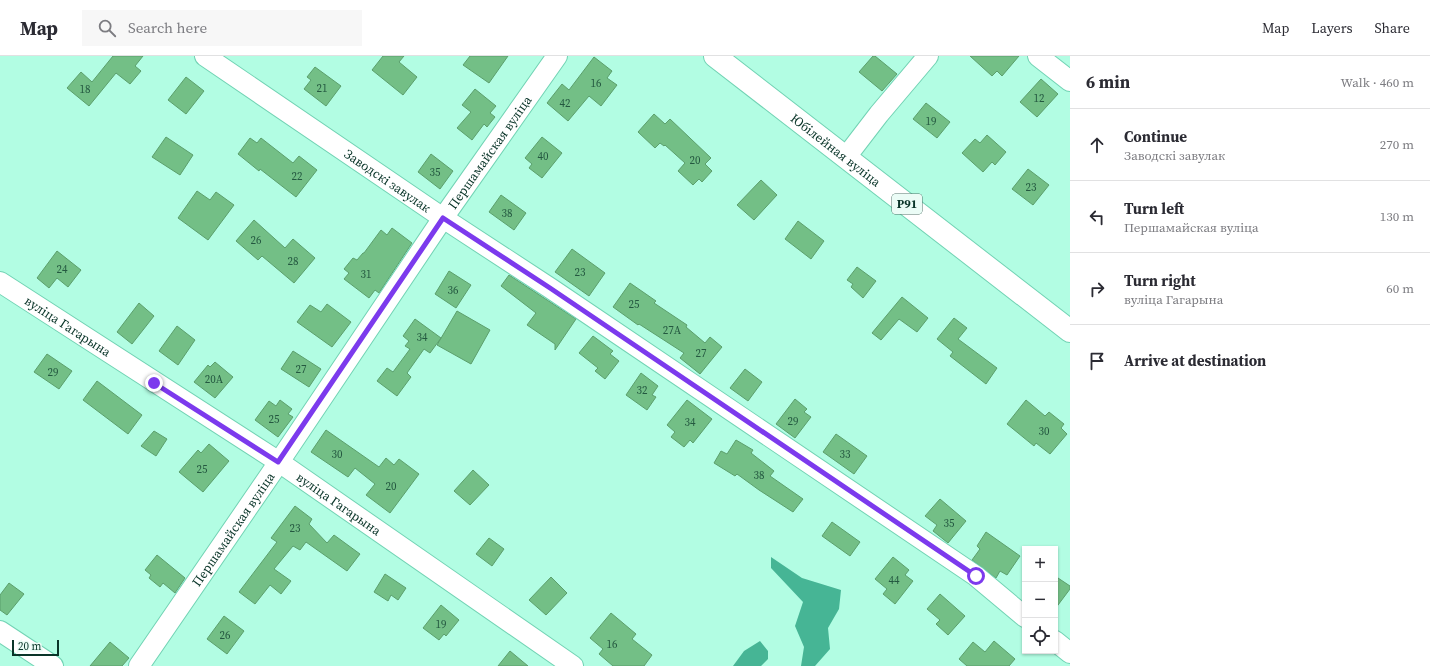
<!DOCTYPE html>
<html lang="en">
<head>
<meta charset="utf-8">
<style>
	body { margin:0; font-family:"Source Serif 4",serif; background:#f7f7f7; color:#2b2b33 }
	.controls { position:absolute; right:12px; bottom:12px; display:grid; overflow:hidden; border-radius:0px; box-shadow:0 1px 3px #0004 }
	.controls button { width:36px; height:36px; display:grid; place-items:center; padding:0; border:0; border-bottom:1px solid #e1e1e2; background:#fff; color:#2b2b33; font:20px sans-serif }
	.scale { position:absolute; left:12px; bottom:10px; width:47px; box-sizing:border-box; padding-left:4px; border:2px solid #0a3529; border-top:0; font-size:11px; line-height:14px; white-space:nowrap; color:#0a3529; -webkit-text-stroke:3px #ebfcf6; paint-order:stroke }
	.stop { position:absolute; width:12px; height:12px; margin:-9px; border:3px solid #7c3aed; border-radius:50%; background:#fff }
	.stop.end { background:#7c3aed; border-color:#fff; box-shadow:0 1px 4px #0008 }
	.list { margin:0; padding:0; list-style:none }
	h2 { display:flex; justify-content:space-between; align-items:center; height:52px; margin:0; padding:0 16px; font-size:17px }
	h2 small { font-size:13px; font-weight:400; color:#7c7c81 }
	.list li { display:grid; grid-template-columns:26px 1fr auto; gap:12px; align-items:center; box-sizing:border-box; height:72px; padding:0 16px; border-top:1px solid #e1e1e2 }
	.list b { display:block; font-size:15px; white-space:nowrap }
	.list p { margin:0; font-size:13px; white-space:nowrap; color:#7c7c81 }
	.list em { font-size:13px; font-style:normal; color:#7c7c81 }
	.icon { flex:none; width:22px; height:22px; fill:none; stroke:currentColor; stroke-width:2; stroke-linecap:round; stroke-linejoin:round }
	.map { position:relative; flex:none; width:1070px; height:610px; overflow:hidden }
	header { display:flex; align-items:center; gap:24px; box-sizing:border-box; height:56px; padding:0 20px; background:#fff; border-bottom:1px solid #e1e1e2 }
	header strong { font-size:19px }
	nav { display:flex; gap:22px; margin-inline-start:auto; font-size:14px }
	.search { width:280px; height:36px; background:#f7f7f7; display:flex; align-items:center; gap:10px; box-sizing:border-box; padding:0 14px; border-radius:0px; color:#7c7c81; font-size:15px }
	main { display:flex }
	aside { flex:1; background:#fff }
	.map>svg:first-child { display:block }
	.water { fill:#46b595 }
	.building { fill:#73bf86; stroke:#5b9f6c }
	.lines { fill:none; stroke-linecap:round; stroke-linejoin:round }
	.minor-casing { stroke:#72d3b4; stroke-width:22 }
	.major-casing { stroke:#72d3b4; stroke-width:24 }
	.minor { stroke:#fff; stroke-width:20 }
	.major { stroke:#fff; stroke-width:22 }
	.route { stroke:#7c3aed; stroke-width:5 }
	.labels { text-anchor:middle; stroke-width:3.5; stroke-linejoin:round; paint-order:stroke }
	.number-label { font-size:11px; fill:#245840 }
	.shield { fill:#ebfcf6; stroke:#4e7166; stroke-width:1 }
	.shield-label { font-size:12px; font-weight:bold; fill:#0a3529 }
	.street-label { font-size:13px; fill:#0a3529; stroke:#ebfcf6 }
</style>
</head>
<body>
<header>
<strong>Map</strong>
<div class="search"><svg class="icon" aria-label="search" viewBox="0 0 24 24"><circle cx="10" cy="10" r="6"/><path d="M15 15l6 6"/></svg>Search here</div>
<nav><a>Map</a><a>Layers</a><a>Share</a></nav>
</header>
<main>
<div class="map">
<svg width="1070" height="610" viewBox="0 0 1070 610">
	<rect width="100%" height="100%" fill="#b2fde3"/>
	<path class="water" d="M771 501 802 522 841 534 839 553 828 572 830 593 815 610H801L804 591 795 570 803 546 771 512Z
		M760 585 768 595V603L761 610H733L744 595Z"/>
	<path class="building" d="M113 0H143L135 10 141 15 130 28 116 17 89 50 67 32 81 16 92 26Z
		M383 0H404L399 6 417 21 403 39 372 14Z
		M470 0H508L489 27 463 9Z
		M873 0H875L897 18 882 35 859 16Z
		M970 0H1019L1002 20 997 15 992 20Z
		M594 1 612 15 607 22 617 29 601 50 589 40 568 65 547 47 562 28 569 34Z
		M315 11 341 30 326 50 304 33 311 24 307 21Z
		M186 21 204 35 186 58 168 44Z
		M1041 23 1058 38 1037 61 1020 46Z
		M475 33 496 50 490 57 495 61 487 71 484 68 472 84 457 72 471 56 462 49Z
		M926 47 950 66 937 82 913 63Z
		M654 58 665 68 670 63 711 102 705 108 712 115 702 126 699 123 693 129 678 115 685 107 665 89 664 90 660 87 655 92 638 76Z
		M987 79 1006 96 995 109 992 106 983 116 962 97 975 83 980 87Z
		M166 81 193 99 180 119 152 101Z
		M542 81 562 97 542 122 529 112 532 108 525 102Z
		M250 82 257 87 261 82 293 107 299 100 317 114 296 141 260 113 259 115 238 98Z
		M431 98 453 115 440 133 418 116Z
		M1028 113 1049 129 1033 149 1012 133Z
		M761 124 777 139 754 164 737 149Z
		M197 135 210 144 216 136 234 149 208 184 178 162Z
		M501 139 526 157 514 174 489 156Z
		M254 164 285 192 293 183 315 202 294 227 262 200 258 204 236 185Z
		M798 165 824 185 811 203 785 183Z
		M392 172 412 187 379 237 375 234 369 242 344 223 349 217 344 213 353 202 357 204 363 197H364L381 174 387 179Z
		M572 193 605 217 589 240 555 216Z
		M57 195 81 214 68 231 57 222 49 232 37 222Z
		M857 211 876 225 863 242 851 231 853 228 847 224Z
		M449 215 471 229 456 252 435 238Z
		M509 219 576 263 555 294V288L527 269 536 257 501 230Z
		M630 227 656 245 654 247 687 269 686 271 705 287 710 281 722 291 700 318 680 302 684 297 639 268 638 269 613 251Z
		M902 241 928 262 917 276 899 263 881 284 872 277Z
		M139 247 154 260 132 288 117 276Z
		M327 248 351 266 332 291 297 266 310 249 321 256Z
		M457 255 490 274 471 308 437 289Z
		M954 262 967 272 958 283 997 312 986 328 950 300 953 296 937 283Z
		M415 263 441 282 430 297 424 293 407 317 411 321 397 340 377 325 387 312 393 316 410 293 405 290 409 285 403 280Z
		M177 270 195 284 178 309 159 295Z
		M593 280 613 295 610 298 619 305 605 323 595 315 598 312 579 297Z
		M293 295 321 313 309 331 281 313Z
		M47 298 72 315 59 333 34 316Z
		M215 306 233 321 215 342 194 326 208 309 210 311Z
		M745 313 762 326 748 345 730 332Z
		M641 317 658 330 652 339 656 341 647 354 626 339Z
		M97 325 142 359 128 378 83 344Z
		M795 343 807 353 804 356 811 361 795 382 776 368Z
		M280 344 292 353 288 358 293 361 278 381 255 364 269 345 276 350Z
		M687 344 712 363 693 387 690 384 684 391 671 381 675 376 667 369Z
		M1026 344 1045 360 1049 356 1064 368 1061 372 1067 378 1050 398 1036 387 1034 390 1007 368Z
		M326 374 379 411 386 402 394 409 399 403 419 418 390 457 366 439 375 428 355 412 348 421 311 396Z
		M154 375 167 383 156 400 141 390Z
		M836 378 867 400 854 418 823 396Z
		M736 384 753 394 751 397 774 415 770 420 803 443 793 456 759 434 737 418 735 420 714 407 721 395 727 398Z
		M209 388 229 405 203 436 179 416 198 394 201 397Z
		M473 414 489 429 470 449 454 435Z
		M940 443 966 465 948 487 933 475 937 469 925 460Z
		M295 450 312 463 309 468 327 487 334 479 360 498 347 515 306 486 300 494 293 490 274 513 291 525 281 538 270 529 255 548 239 536 277 486 271 482Z
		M832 466 860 486 850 500 822 480Z
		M986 476 1020 500 1007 519 1000 515 996 522 972 504 980 493 977 490Z
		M489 482 504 493 492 510 476 498Z
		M157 499 185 522 175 537 163 527 160 531 149 522 151 519 145 514Z
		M893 501 909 514 905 519 913 525 895 548 883 538 887 533 875 523Z
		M385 518 406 532 398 544 391 539 388 545 374 536Z
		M1055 520 1070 530V533L1055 553Z
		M551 521 567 537 546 559 529 544Z
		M9 527 24 538 7 559 0 554V539Z
		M940 538 965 560 948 579 936 568 940 564 927 553Z
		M441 549 459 564 446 580 444 578 439 584 423 572Z
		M611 557 636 578 632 583 652 599 644 610H613L599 598 603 593 590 582Z
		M224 560 244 575 227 598 207 583Z
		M994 585 1015 603 1009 610H967L959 603 973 586 985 596Z
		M110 586 129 602 122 610H90Z
		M510 595 528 610H498Z"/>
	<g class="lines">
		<g class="minor-casing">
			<g id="minor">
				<path id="s1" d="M205 0 443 162 550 232 976 520 1025 561"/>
				<path d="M1038 0 1070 25"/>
				<path d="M846 101 879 58 928 0"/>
				<path id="s2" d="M0 226 279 406 573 610"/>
				<path d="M0 575 53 610"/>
				<path d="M1055 585 1070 597"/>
				<path id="s3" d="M139 610 279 406 443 162 557 0"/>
			</g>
		</g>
		<g class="major-casing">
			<g id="major">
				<path id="s4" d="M715 0 1070 275"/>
			</g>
		</g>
		<use href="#minor" class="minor"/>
		<use href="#major" class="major"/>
	</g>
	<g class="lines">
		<path class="route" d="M154 327 278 406 443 162 550 232 976 520"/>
	</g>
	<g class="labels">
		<g class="number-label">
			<text x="596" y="31">16</text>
			<text x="322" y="36">21</text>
			<text x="85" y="37">18</text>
			<text x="1039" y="46">12</text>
			<text x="565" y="51">42</text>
			<text x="931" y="69">19</text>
			<text x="543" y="104">40</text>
			<text x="695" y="108">20</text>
			<text x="435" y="120">35</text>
			<text x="297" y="124">22</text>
			<text x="1031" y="135">23</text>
			<text x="507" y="161">38</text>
			<text x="256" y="188">26</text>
			<text x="293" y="209">28</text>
			<text x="62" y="217">24</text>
			<text x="580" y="220">23</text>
			<text x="366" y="222">31</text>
			<text x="453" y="238">36</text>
			<text x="634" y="252">25</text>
			<text x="672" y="278">27А</text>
			<text x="422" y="285">34</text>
			<text x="701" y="301">27</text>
			<text x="301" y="317">27</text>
			<text x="53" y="320">29</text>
			<text x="214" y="327">20А</text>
			<text x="642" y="338">32</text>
			<text x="274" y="367">25</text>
			<text x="793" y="369">29</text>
			<text x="690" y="370">34</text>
			<text x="1044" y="379">30</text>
			<text x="337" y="402">30</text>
			<text x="845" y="402">33</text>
			<text x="202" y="417">25</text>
			<text x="759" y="423">38</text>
			<text x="391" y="434">20</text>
			<text x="949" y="471">35</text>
			<text x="295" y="476">23</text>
			<text x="894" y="528">44</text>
			<text x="441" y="572">19</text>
			<text x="225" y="583">26</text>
			<text x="612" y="592">16</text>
		</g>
		<rect class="shield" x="892" y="138" width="30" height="20" rx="3"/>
		<g class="shield-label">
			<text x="907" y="152">Р91</text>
		</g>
		<g class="street-label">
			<text dy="5" stroke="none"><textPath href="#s4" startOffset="153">Юбілейная вуліца</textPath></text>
			<text dy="5" stroke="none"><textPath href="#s3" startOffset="622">Першамайская вуліца</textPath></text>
			<text dy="5" stroke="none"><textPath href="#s1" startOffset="221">Заводскі завулак</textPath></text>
			<text dy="5" stroke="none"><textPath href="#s2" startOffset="81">вуліца Гагарына</textPath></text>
			<text dy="5" stroke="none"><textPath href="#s2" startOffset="405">вуліца Гагарына</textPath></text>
			<text dy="5" stroke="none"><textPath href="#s3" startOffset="166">Першамайская вуліца</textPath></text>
		</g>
	</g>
</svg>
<div class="controls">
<button>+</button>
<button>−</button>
<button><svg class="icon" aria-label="locate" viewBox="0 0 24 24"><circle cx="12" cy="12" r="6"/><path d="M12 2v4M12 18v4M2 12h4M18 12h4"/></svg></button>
</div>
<div class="scale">20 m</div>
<div class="stop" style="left:976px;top:520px"></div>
<div class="stop end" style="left:154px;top:327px"></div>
</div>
<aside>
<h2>6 min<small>Walk · 460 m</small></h2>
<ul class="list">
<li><svg class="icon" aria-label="ahead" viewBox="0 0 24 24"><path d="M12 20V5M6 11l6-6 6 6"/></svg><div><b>Continue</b><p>Заводскі завулак</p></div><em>270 m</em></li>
<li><svg class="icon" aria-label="left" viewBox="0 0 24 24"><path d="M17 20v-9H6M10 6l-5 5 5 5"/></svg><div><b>Turn left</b><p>Першамайская вуліца</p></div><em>130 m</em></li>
<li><svg class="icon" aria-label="right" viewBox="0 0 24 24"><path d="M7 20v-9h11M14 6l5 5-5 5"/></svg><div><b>Turn right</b><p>вуліца Гагарына</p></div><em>60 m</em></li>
<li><svg class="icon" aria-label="arrive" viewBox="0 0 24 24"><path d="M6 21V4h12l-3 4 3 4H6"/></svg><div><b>Arrive at destination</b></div></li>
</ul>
</aside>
</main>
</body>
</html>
